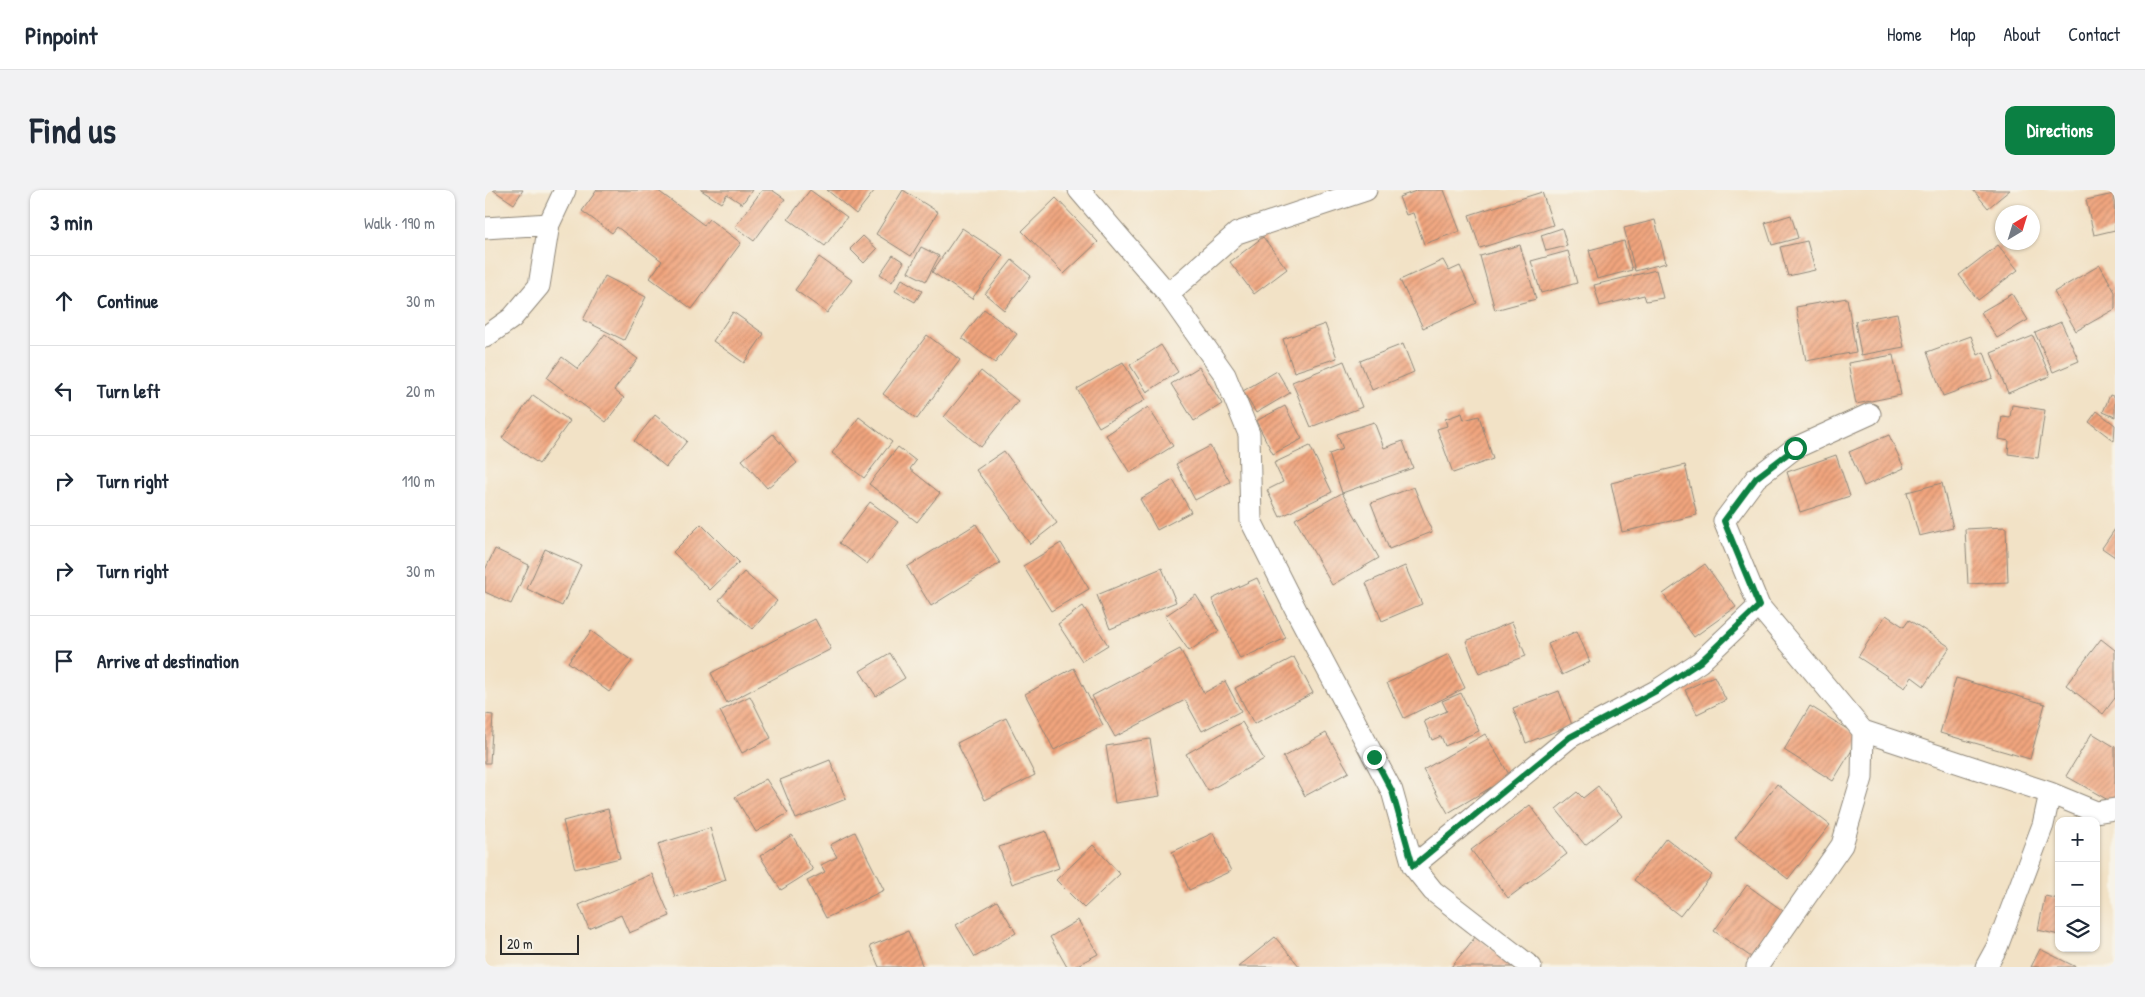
<!DOCTYPE html>
<html lang="en">
<head>
<meta charset="utf-8">
<style>
	body { margin:0; font-family:"Patrick Hand",sans-serif; background:#f2f2f3; color:#1f2937 }
	.controls { position:absolute; right:15px; bottom:15px; display:grid; overflow:hidden; border-radius:10px; box-shadow:0 1px 4px #0004 }
	.controls button { width:45px; height:45px; display:grid; place-items:center; padding:0; border:0; border-bottom:1px solid #e0e1e3; background:#fff; color:#1f2937; font:25px sans-serif }
	.compass { position:absolute; left:1510px; top:15px; width:45px; height:45px; border-radius:50%; background:#fff; box-shadow:0 1px 4px #0004; rotate:38deg }
	.scale { position:absolute; left:15px; bottom:12px; width:79px; box-sizing:border-box; padding-left:5px; border:2px solid #2b2b2b; border-top:0; font-size:14px; line-height:18px; white-space:nowrap; color:#2b2b2b; -webkit-text-stroke:4px #f7f3e8; paint-order:stroke }
	.stop { position:absolute; width:15px; height:15px; margin:-11px; border:4px solid #0b8043; border-radius:50%; background:#fff }
	.stop.end { background:#0b8043; border-color:#fff; box-shadow:0 1px 5px #0008 }
	.list { margin:0; padding:0; list-style:none }
	h2 { display:flex; justify-content:space-between; align-items:center; height:65px; margin:0; padding:0 20px; font-size:21px }
	h2 small { font-size:16px; font-weight:400; color:#747a83 }
	.list li { display:grid; grid-template-columns:32px 1fr auto; gap:15px; align-items:center; box-sizing:border-box; height:90px; padding:0 20px; border-top:1px solid #e0e1e3 }
	.list b { display:block; font-size:19px; white-space:nowrap }
	.list em { font-size:16px; font-style:normal; color:#747a83 }
	.icon { flex:none; width:28px; height:28px; fill:none; stroke:currentColor; stroke-width:2; stroke-linecap:round; stroke-linejoin:round }
	.map { position:relative; flex:none; width:1630px; height:777px; overflow:hidden; border-radius:10px }
	header { display:flex; align-items:center; gap:30px; box-sizing:border-box; height:70px; padding:0 25px; background:#fff; border-bottom:1px solid #e0e1e3 }
	header strong { font-size:24px }
	nav { display:flex; gap:28px; margin-inline-start:auto; font-size:18px }
	.intro { display:flex; align-items:center; justify-content:space-between; box-sizing:border-box; height:120px; padding:0 30px }
	h1 { margin:0; font-size:35px }
	.button { padding:12px 22px; border-radius:10px; background:#0b8043; color:#fff; font-size:18px; font-weight:700 }
	main { display:flex; gap:30px; padding:0 30px }
	aside { flex:1; background:#fff; border-radius:10px; box-shadow:0 1px 4px #0004 }
	.map>svg:first-child { display:block }
	.building { fill:url(#building-hatch) }
	.lines { fill:none; stroke-linecap:round; stroke-linejoin:round }
	.minor-casing { stroke:#8e8678; stroke-width:23 }
	.minor { stroke:#fff; stroke-width:21 }
	.route { stroke:#0b8043; stroke-width:6 }
</style>
</head>
<body>
<header>
<strong>Pinpoint</strong>
<nav><a>Home</a><a>Map</a><a>About</a><a>Contact</a></nav>
</header>
<div class="intro"><h1>Find us</h1><a class="button">Directions</a></div>
<main>
<aside>
<h2>3 min<small>Walk · 190 m</small></h2>
<ul class="list">
<li><svg class="icon" aria-label="ahead" viewBox="0 0 24 24"><path d="M12 20V5M6 11l6-6 6 6"/></svg><div><b>Continue</b></div><em>30 m</em></li>
<li><svg class="icon" aria-label="left" viewBox="0 0 24 24"><path d="M17 20v-9H6M10 6l-5 5 5 5"/></svg><div><b>Turn left</b></div><em>20 m</em></li>
<li><svg class="icon" aria-label="right" viewBox="0 0 24 24"><path d="M7 20v-9h11M14 6l5 5-5 5"/></svg><div><b>Turn right</b></div><em>110 m</em></li>
<li><svg class="icon" aria-label="right" viewBox="0 0 24 24"><path d="M7 20v-9h11M14 6l5 5-5 5"/></svg><div><b>Turn right</b></div><em>30 m</em></li>
<li><svg class="icon" aria-label="arrive" viewBox="0 0 24 24"><path d="M6 21V4h12l-3 4 3 4H6"/></svg><div><b>Arrive at destination</b></div></li>
</ul>
</aside>
<div class="map">
<svg width="1630" height="777" viewBox="0 0 1630 777">
	<defs>
		<pattern id="building-hatch" width="6" height="6" patternUnits="userSpaceOnUse" patternTransform="scale(1.25)"><rect width="6" height="6" fill="#f1a57e"/><path d="M-1 1l2-2M0 6l6-6M5 7l2-2" fill="none" stroke="#c38767"/></pattern>
	</defs>
	<rect width="100%" height="100%" fill="#f7f3e8"/>
	<filter id="ink" filterUnits="userSpaceOnUse"><feTurbulence type="fractalNoise" baseFrequency=".02" numOctaves="2"/><feDisplacementMap in="SourceGraphic" scale="10" xChannelSelector="R" yChannelSelector="G"/><feConvolveMatrix kernelMatrix="1 2 1 2 8 2 1 2 1" color-interpolation-filters="sRGB"/></filter>
	<filter id="wash" filterUnits="userSpaceOnUse"><feTurbulence type="fractalNoise" baseFrequency=".0096" numOctaves="4" result="noise"/><feDisplacementMap in="SourceGraphic" scale="20" xChannelSelector="R" yChannelSelector="G"/><feGaussianBlur stdDeviation="1.12" result="paint"/><feColorMatrix in="noise" values="0 0 0 0 0 0 0 0 0 0 0 0 0 0 0 0 0 1.4 0 .05"/><feComposite in="paint" operator="in"/></filter>
	<g filter="url(#wash)">
		<rect width="100%" height="100%" fill="#f2e2c6"/>
		<g id="blocks">
			<path class="building" d="M8 0H38L29 14Z
				M112 0H172L219 35 224 29 256 53 207 119 165 88 177 71 132 37 127 43 97 21Z
				M216 0H267L257 14 242 4 236 13Z
				M277 0H287L300 9 269 51 250 37Z
				M325 0 362 27 340 56 303 29Z
				M342 0H390L371 24Z
				M418 0 453 22 426 66 391 44Z
				M934 0H959L975 41 939 54 928 23 921 25 914 7Z
				M1488 0H1525L1503 18Z
				M1057 2 1068 35 995 58 984 25Z
				M1629 4 1630 40 1609 45 1601 10Z
				M571 8 613 52 579 84 537 41Z
				M1306 25 1313 48 1287 55 1280 33Z
				M1170 30 1181 73 1150 81 1139 38Z
				M477 38 518 65 487 109 447 82Z
				M1077 38 1082 56 1061 61 1056 45Z
				M378 46 392 59 379 73 365 59Z
				M778 47 802 79 769 104 745 72Z
				M1139 51 1147 80 1112 89 1104 60Z
				M1322 51 1330 80 1303 86 1295 57Z
				M1035 55 1051 109 1010 120 995 66Z
				M1513 55 1533 80 1493 110 1474 85Z
				M436 57 454 66 441 91 423 82Z
				M1083 61 1092 93 1056 103 1046 71Z
				M408 65 419 72 407 92 395 84Z
				M334 67 367 90 342 123 310 100Z
				M527 70 546 86 519 120 500 104Z
				M958 70 964 81 975 76 992 113 938 138 915 90Z
				M1615 75 1630 102V119L1591 141 1569 102Z
				M1171 80 1178 108 1161 111 1159 105 1115 116 1109 95Z
				M120 86 161 107 139 150 98 130Z
				M417 89 437 101 430 112 410 101Z
				M1527 104 1543 130 1512 148 1496 122Z
				M1362 108 1371 162 1321 171 1311 117Z
				M499 119 532 144 510 173 477 148Z
				M248 122 279 144 259 173 228 151Z
				M1412 123 1419 157 1376 165 1370 131Z
				M1576 132 1594 171 1568 182 1550 143Z
				M840 134 852 168 809 182 798 149Z
				M120 144 153 169 129 200 139 208 121 232 62 188 77 167 93 179Z
				M442 145 475 170 432 229 398 204Z
				M1486 146 1493 165 1499 162 1508 188 1458 206 1442 162Z
				M1548 146 1565 186 1523 203 1506 163Z
				M918 154 929 182 887 200 875 171Z
				M676 155 693 182 662 202 645 175Z
				M1408 165 1416 205 1371 214 1363 173Z
				M859 171 877 217 826 237 807 192Z
				M638 172 660 210 614 237 592 199Z
				M714 177 737 214 709 231 686 194Z
				M496 181 533 211 496 257 459 227Z
				M792 181 805 203 771 223 758 201Z
				M48 205 85 231 54 274 17 248Z
				M1625 205 1630 207V227L1618 222Z
				M1527 215 1560 220 1553 268 1523 264 1524 251 1514 249 1517 226 1525 227Z
				M800 216 817 249 788 264 771 231Z
				M663 217 688 256 645 283 621 245Z
				M1612 221 1630 235 1629 251 1604 232Z
				M977 223 979 230 994 226 1008 269 968 283 952 239 962 236 960 229Z
				M170 225 202 251 181 277 149 251Z
				M374 227 407 252 379 288 347 263Z
				M889 232 899 258 918 251 928 278 857 303 844 264 858 259 852 244Z
				M288 244 312 273 282 298 257 270Z
				M1404 245 1419 278 1379 296 1364 262Z
				M725 256 745 292 710 310 691 274Z
				M825 256 847 302 795 327 782 300 798 292 789 273Z
				M413 257 431 271 425 279 455 303 432 332 384 294Z
				M519 261 572 333 545 354 491 280Z
				M1351 265 1365 306 1315 322 1302 282Z
				M1200 275 1212 325 1137 342 1126 293Z
				M688 290 706 322 672 340 655 309Z
				M1457 293 1468 338 1434 346 1422 302Z
				M929 297 947 342 904 359 886 313Z
				M857 303 894 368 847 395 810 329Z
				M385 312 413 332 382 374 354 353Z
				M216 334 254 372 225 400 188 362Z
				M491 334 515 373 446 416 422 377Z
				M1521 337 1523 392 1483 394 1480 339Z
				M1630 339V367L1617 358Z
				M576 353 604 399 566 421 538 376Z
				M10 359 44 375 26 414 0 402V380Z
				M60 359 96 375 77 416 42 399Z
				M1220 374 1251 417 1209 447 1178 404Z
				M920 376 937 414 897 431 881 393Z
				M677 378 691 412 625 439 612 405Z
				M259 382 292 411 268 439 234 410Z
				M772 388 801 448 755 469 727 409Z
				M711 405 734 441 704 461 680 426Z
				M598 416 623 455 597 471 573 434Z
				M1401 425 1419 437 1424 430 1465 457 1439 496 1427 487 1420 498 1373 467Z
				M330 429 346 459 242 513 226 483Z
				M1027 432 1041 466 994 484 981 451Z
				M106 441 147 471 124 502 83 472Z
				M1092 441 1105 472 1077 485 1063 454Z
				M1616 449 1630 460V508L1618 524 1581 495Z
				M695 459 719 503 740 491 756 521 717 541 700 510 630 547 607 506Z
				M405 463 420 488 391 506 375 481Z
				M964 464 980 498 919 528 902 493Z
				M809 467 828 503 769 534 750 498Z
				M589 478 618 535 569 560 540 504Z
				M1229 486 1241 510 1212 524 1200 500Z
				M1471 488 1560 514 1545 569 1455 543Z
				M1074 501 1087 535 1041 553 1028 518Z
				M976 503 994 541 960 556 956 546 947 550 939 531 962 521 957 511Z
				M265 506 286 548 257 563 235 521Z
				M1325 516 1375 547 1348 591 1299 560Z
				M0 524 8 525 5 573H0Z
				M521 528 550 585 500 610 472 553Z
				M757 532 779 569 723 601 701 564Z
				M841 543 864 582 820 606 798 567Z
				M1607 543 1630 557V614L1581 586Z
				M1000 544 1025 586 963 623 938 580Z
				M665 549 675 606 630 613 621 556Z
				M345 570 361 609 311 629 295 590Z
				M281 589 303 623 271 642 250 607Z
				M1292 594 1345 635 1303 689 1250 648Z
				M1113 596 1137 626 1100 655 1071 619 1092 602 1098 608Z
				M1045 615 1082 664 1023 708 986 660Z
				M123 619 135 668 90 679 78 631Z
				M225 638 241 690 190 707 173 654Z
				M561 641 574 678 527 694 514 657Z
				M370 642 399 700 341 728 322 691 340 682 336 675 352 667 345 655Z
				M728 643 746 681 704 700 687 662Z
				M307 645 328 680 296 700 275 666Z
				M1181 648 1227 685 1195 726 1149 690Z
				M608 655 635 684 599 718 571 690Z
				M167 684 185 726 144 743 136 725 104 739 94 715Z
				M1262 695 1301 723 1269 769 1229 741Z
				M1560 706 1574 709V745L1553 740Z
				M512 711 531 743 490 767 471 735Z
				M593 730 613 764 589 777H582L565 747Z
				M423 741 438 777H394L385 756Z
				M991 746 1029 777H966Z
				M790 747 815 777H753Z
				M1555 759 1591 777H1546Z"/>
		</g>
	</g>
	<g filter="url(#ink)">
		<use href="#blocks" fill-opacity="0" stroke="#8e8678" stroke-width="1"/>
		<g class="lines">
			<g class="minor-casing">
				<path id="minor" d="M594 0 683 104 740 185 764 244 766 331 813 424 907 601 928 676 948 701 1046 777
					M0 38 64 34
					M683 104 752 43 881 0
					M0 147 27 128 54 96 64 34 80 0
					M1385 224 1310 258 1271 288 1239 331 1274 416 1378 541 1565 603
					M928 676 1085 547 1171 501 1215 472 1274 416
					M1272 777 1357 655 1377 588 1378 541
					M1501 777 1512 757 1558 635 1565 603 1611 622 1630 619"/>
			</g>
			<use href="#minor" class="minor"/>
		</g>
	</g>
	<g class="lines" filter="url(#ink)">
		<path class="route" d="M889 567 907 601 928 676 1085 547 1171 501 1215 472 1274 416 1239 331 1271 288 1310 258"/>
	</g>
</svg>
<div class="controls">
<button>+</button>
<button>−</button>
<button><svg class="icon" aria-label="layers" viewBox="0 0 24 24"><path d="M12 4l9 5-9 5-9-5zM3 14l9 5 9-5"/></svg></button>
</div>
<svg class="compass" viewBox="-18 -18 36 36"><path d="M0-13l5 13h-10z" fill="#e53935"/><path d="M0 13l5-13h-10z" fill="#747a83"/></svg>
<div class="scale">20 m</div>
<div class="stop" style="left:1310px;top:258px"></div>
<div class="stop end" style="left:889px;top:567px"></div>
</div>
</main>
</body>
</html>
